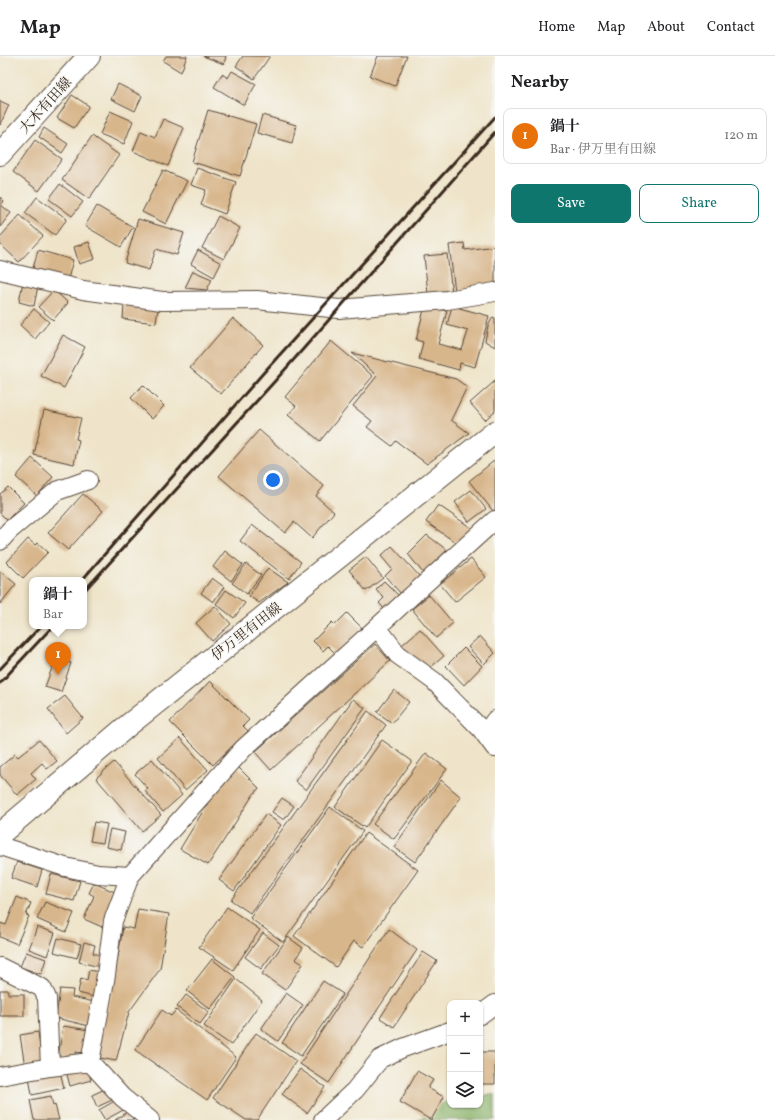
<!DOCTYPE html>
<html lang="en">
<head>
<meta charset="utf-8">
<style>
	body { margin:0; font-family:Vollkorn,"Noto Serif JP",serif; background:#f6f6f6; color:#202124 }
	.controls { position:absolute; right:12px; bottom:12px; display:grid; overflow:hidden; border-radius:8px; box-shadow:0 1px 3px #0004 }
	.controls button { width:36px; height:36px; display:grid; place-items:center; padding:0; border:0; border-bottom:1px solid #e0e0e0; background:#fff; color:#202124; font:20px sans-serif }
	.you { position:absolute; left:273px; top:424px; width:14px; height:14px; margin:-10px; border:3px solid #fff; border-radius:50%; background:#1a73e8; box-shadow:0 0 0 6px #1a73e833 }
	.badge { display:grid; place-items:center; width:26px; height:26px; border-radius:50%; background:#0f766e; color:#fff; font-size:13px; font-weight:700 }
	.pin { position:absolute; translate:-50% -33px; filter:drop-shadow(0 1px 2px #0008) }
	.pin::after { content:''; position:absolute; top:21px; width:14px; height:12px; background:inherit; clip-path:polygon(0 0,100% 0,50% 100%) }
	.popup { position:absolute; left:29px; top:521px; width:58px; height:52px; box-sizing:border-box; display:grid; place-content:center; border-radius:8px; background:#fff; filter:drop-shadow(0 1px 3px #0005); font-size:13px; white-space:nowrap; color:#757577 }
	.popup b { font-size:15px; color:#202124 }
	.popup::after { content:''; position:absolute; left:50%; top:100%; margin-left:-8px; border:8px solid transparent; border-top-color:#fff }
	.list { margin:0; padding:0; list-style:none }
	h2 { display:flex; justify-content:space-between; align-items:center; height:52px; margin:0; padding:0 16px; font-size:17px }
	h2 small { font-size:13px; font-weight:400; color:#757577 }
	.list li { display:grid; grid-template-columns:26px 1fr auto; gap:12px; align-items:center; box-sizing:border-box; height:56px; margin:0 8px 8px; padding:0 8px; border:1px solid #e0e0e0; border-radius:8px }
	.list b { display:block; font-size:15px; white-space:nowrap }
	.list p { margin:0; font-size:13px; white-space:nowrap; color:#757577 }
	.list em { font-size:13px; font-style:normal; color:#757577 }
	.actions { display:flex; gap:8px; padding:12px 16px }
	.actions a { flex:1; padding:9px 0; border:1px solid #0f766e; border-radius:8px; text-align:center; font-size:14px; color:#0f766e }
	.actions .main { background:#0f766e; color:#fff }
	.icon { flex:none; width:22px; height:22px; fill:none; stroke:currentColor; stroke-width:2; stroke-linecap:round; stroke-linejoin:round }
	.map { position:relative; flex:none; width:495px; height:1064px; overflow:hidden }
	header { display:flex; align-items:center; gap:24px; box-sizing:border-box; height:56px; padding:0 20px; background:#fff; border-bottom:1px solid #e0e0e0 }
	header strong { font-size:19px }
	nav { display:flex; gap:22px; margin-inline-start:auto; font-size:14px }
	main { display:flex }
	aside { flex:1; background:#fff }
	.map>svg:first-child { display:block }
	.forest { fill:#87af65; stroke:#616c42 }
	.building { fill:#d8b68b }
	.lines { fill:none; stroke-linecap:round; stroke-linejoin:round }
	.minor-casing { stroke:#564638; stroke-width:20 }
	.secondary-casing { stroke:#564638; stroke-width:24 }
	.minor { stroke:#fff; stroke-width:18 }
	.secondary { stroke:#fff; stroke-width:22 }
	.rail { stroke:#3b2a1e; stroke-width:3 }
	.labels { text-anchor:middle; stroke-width:3; stroke-linejoin:round; paint-order:stroke }
	.street-label { font-size:14px; fill:#3b2a1e; stroke:#f6f6f2 }
</style>
</head>
<body>
<header>
<strong>Map</strong>
<nav><a>Home</a><a>Map</a><a>About</a><a>Contact</a></nav>
</header>
<main>
<div class="map">
<svg width="495" height="1064" viewBox="0 0 495 1064">
	<rect width="100%" height="100%" fill="#f6f6f2"/>
	<filter id="ink" filterUnits="userSpaceOnUse"><feTurbulence type="fractalNoise" baseFrequency=".025" numOctaves="2"/><feDisplacementMap in="SourceGraphic" scale="8" xChannelSelector="R" yChannelSelector="G"/><feConvolveMatrix kernelMatrix="1 2 1 2 8 2 1 2 1" color-interpolation-filters="sRGB"/></filter>
	<filter id="wash" filterUnits="userSpaceOnUse"><feTurbulence type="fractalNoise" baseFrequency=".012" numOctaves="4" result="noise"/><feDisplacementMap in="SourceGraphic" scale="16" xChannelSelector="R" yChannelSelector="G"/><feGaussianBlur stdDeviation="0.9" result="paint"/><feColorMatrix in="noise" values="0 0 0 0 0 0 0 0 0 0 0 0 0 0 0 0 0 1.4 0 .05"/><feComposite in="paint" operator="in"/></filter>
	<g filter="url(#wash)">
		<rect width="100%" height="100%" fill="#efe4c9"/>
		<path class="forest" d="M495 1038V1064H418L445 1046H450V1049H480V1041Z"/>
		<g id="blocks">
			<path class="building" d="M166 0H187L181 16 163 5Z
				M203 0H226L224 8Z
				M243 0H270L254 23 236 10Z
				M378 0H407L395 30 370 20Z
				M232 15 256 28 244 49 214 31 222 18 228 22Z
				M118 28 142 40 135 55 111 43Z
				M72 39 89 50 74 72 57 62Z
				M0 45 9 49 0 69Z
				M208 54 256 68 240 120 192 106Z
				M110 55 133 65 124 88 100 78Z
				M262 59 296 69 292 87 257 77Z
				M163 63 184 72 168 110 133 95 141 75 155 81Z
				M44 72 68 88 62 97 39 81Z
				M92 80 119 99 89 143 62 124Z
				M35 84 62 103 39 135 13 116Z
				M197 112 236 126 225 158 201 149 206 134 191 129Z
				M163 114 187 125 166 168 142 156Z
				M60 128 83 146 72 160 49 143Z
				M0 141 4 145 1 149 11 157 0 171Z
				M37 141 67 163 55 179 25 157Z
				M97 150 133 171 121 191 85 170Z
				M20 159 43 180 19 206 0 188V181Z
				M218 160 240 172 224 203 202 192Z
				M138 163 184 177 177 199 156 193 149 214 125 207Z
				M89 186 95 203 79 208 74 191Z
				M464 187 465 194 495 190V230L455 235 449 189Z
				M38 194 73 204 68 223 32 216Z
				M198 194 221 207 214 221 191 208Z
				M447 198 452 236 428 238 424 200Z
				M193 215 212 223 207 234 185 232Z
				M23 226 38 230 34 250 19 246Z
				M54 234 68 247 53 264 38 251Z
				M124 248 158 253 156 267 123 263Z
				M425 250 447 255 438 288 462 294 468 275 447 269 452 250 489 260 475 311 460 307 459 314 419 303 423 286 416 284Z
				M34 253 49 266 35 283 20 269Z
				M493 261 495 262V291L485 285 488 270Z
				M233 262 263 289 221 338 190 312Z
				M63 279 85 291 64 332 41 320Z
				M331 285 373 320 320 385 288 359 296 350 285 341Z
				M352 297 456 323 467 331 451 364 469 377 427 408 396 385 392 390 367 371 372 365 353 350 377 320Z
				M495 325V355L485 364 470 347Z
				M143 329 164 350 152 363 131 342Z
				M44 354 81 362 76 383 79 384 74 408 34 399Z
				M259 374 324 430 316 440 334 456 312 482 294 466 285 477 219 420Z
				M32 402 53 421 37 440 16 421Z
				M495 404V454L493 455 469 425Z
				M8 431 24 447 7 464 0 457V438Z
				M471 434 486 453 469 466 455 446Z
				M83 438 103 455 68 494 48 477Z
				M438 449 473 473 461 490 426 466Z
				M252 469 301 506 289 523 240 485Z
				M427 479 447 494 423 517 408 498Z
				M28 483 35 489 38 487 48 496 23 522 7 506Z
				M392 490 421 522 402 539 385 520 392 513 381 500Z
				M225 495 243 509 231 525 213 511Z
				M366 501 383 522 366 535 349 514Z
				M471 503 486 521 455 546 440 528Z
				M246 508 261 519 247 538 232 527Z
				M268 512 288 526 259 547 249 540Z
				M0 515 16 528 0 548Z
				M212 522 224 531 213 546 201 537Z
				M384 525 401 542 387 556 379 547 384 542 376 533Z
				M226 534 245 547 234 562 216 548Z
				M429 539 453 567 436 582 412 553Z
				M215 550 231 568 212 585 196 567Z
				M347 557 362 572 336 598 328 590 323 595 313 585 332 566 335 569Z
				M420 573 444 600 431 611 416 605 402 589Z
				M480 580 495 597 484 608 468 591Z
				M375 588 390 605 271 714 255 696Z
				M464 592 482 610 464 629 446 610Z
				M56 601 71 607 61 636 45 631Z
				M210 625 249 664 243 670 248 675 213 709 170 666Z
				M394 634 409 646 392 667 377 656Z
				M65 640 83 662 66 677 48 653Z
				M353 643 365 652 306 734 295 725Z
				M368 655 386 669 250 857 231 844Z
				M180 682 208 714 185 734 158 702Z
				M39 684 57 705 47 713 42 707 31 717 36 723 17 739 0 719V711L15 698 18 701Z
				M382 684 412 705 365 772 335 751Z
				M426 697 447 713 394 783 373 768Z
				M152 703 182 739 163 756 145 735 148 733 135 718Z
				M114 706 161 759 142 775 96 722Z
				M238 711 259 732 253 739 208 809 180 793 217 732Z
				M441 724 461 741 415 806 394 791Z
				M282 742 294 750 284 764 272 756Z
				M330 751 363 775 283 886 250 862Z
				M266 758 281 769 234 835 219 824Z
				M94 766 107 768 103 787 90 785Z
				M110 773 125 776 121 794 106 791Z
				M366 777 418 814 363 891 354 885 336 911 294 880Z
				M17 806 42 814 37 831 11 822Z
				M51 818 80 825 74 845 46 838Z
				M94 827 117 837 102 871 84 863 94 840 89 837Z
				M17 841 31 847 26 859 29 860 17 888 0 881V867L6 869Z
				M45 846 74 857 66 876 37 863Z
				M227 851 260 874 233 914 199 891Z
				M138 853 169 858 160 913 129 956 116 1005 95 1001 111 940 123 871 134 873Z
				M37 871 55 877 47 900 29 893Z
				M389 873 417 894 329 1027 300 1008Z
				M263 877 279 889 261 913 245 901Z
				M288 881 303 892 295 903 303 908 285 934 262 918Z
				M58 882 81 888 77 902 54 896Z
				M84 886 95 889 93 897 103 900 100 911 79 906Z
				M26 896 46 903 41 918 20 911Z
				M423 896 437 905 394 971 380 962Z
				M212 903 235 921 210 953 187 935Z
				M89 914 104 917 98 942 78 937 81 922 87 924Z
				M236 923 262 944 231 989 204 970Z
				M323 925 343 938 301 1000 282 987Z
				M60 933 73 934 72 941 94 946 89 970 56 962Z
				M0 934H8V938H24V960H0Z
				M286 937 303 949 278 985 261 973Z
				M186 939 209 956 200 968 177 951Z
				M162 954 171 960 176 954 236 1001 207 1044 135 994Z
				M63 970 89 974 85 997 76 996 74 1004 58 1002Z
				M38 976 42 1008 25 1011 20 979Z
				M256 977 296 1005 257 1064H246L213 1042Z
				M480 996H495V1028H480Z
				M82 1010 84 1016 88 1015 91 1024 70 1030 66 1015Z
				M300 1013 325 1031 307 1057 282 1038Z
				M60 1015 64 1032 32 1039 29 1021Z
				M417 1015 433 1024 428 1032 444 1041 431 1064 400 1046Z
				M107 1032 112 1044 97 1051 92 1039Z
				M51 1040 53 1050 55 1049 59 1064H34L30 1044Z
				M118 1043 125 1053 105 1064 99 1054Z
				M128 1055 134 1064H115Z"/>
		</g>
	</g>
	<g filter="url(#ink)">
		<use href="#blocks" fill-opacity="0" stroke="#564638" stroke-width="1"/>
		<g class="lines">
			<g class="minor-casing">
				<path id="minor" d="M0 214 83 234 162 245 257 244 339 253 447 244 495 236
					M0 485 10 474 57 435 88 424
					M377 571 398 599 434 625 481 673 495 692
					M485 678 495 664
					M0 790 65 811 98 818 130 820
					M0 911 42 932 47 942 50 1011
					M480 959 495 948
					M0 1020 50 1011 90 1006
					M150 1064 122 1041 90 1006 106 919 113 865 130 820 243 693 495 464
					M323 1064 355 1034 380 1003 403 992 450 975"/>
			</g>
			<g class="secondary-casing">
				<path id="secondary" d="M0 98 89 0
					M0 778 126 671 495 376"/>
			</g>
			<use href="#minor" class="minor"/>
			<use href="#secondary" class="secondary"/>
			<path class="rail" d="M82 524 265 315 495 61
				M84 535 274 326 495 76
				M0 613 41 570
				M0 627 53 570"/>
		</g>
	</g>
	<g class="labels">
		<g class="street-label">
			<text transform="translate(45 49) rotate(-48)" y="5">大木有田線</text>
			<text transform="translate(246 575) rotate(-38)" y="5">伊万里有田線</text>
		</g>
	</g>
</svg>
<div class="controls">
<button>+</button>
<button>−</button>
<button><svg class="icon" aria-label="layers" viewBox="0 0 24 24"><path d="M12 4l9 5-9 5-9-5zM3 14l9 5 9-5"/></svg></button>
</div>
<div class="you"></div>
<div class="pin badge" style="left:58px;top:619px;background:#e8710a">1</div>
<div class="popup"><b>鍋十</b>Bar</div>
</div>
<aside>
<h2>Nearby<small></small></h2>
<ul class="list">
<li><span class="badge" style="background:#e8710a">1</span><div><b>鍋十</b><p>Bar · 伊万里有田線</p></div><em>120 m</em></li>
</ul>
<div class="actions"><a class="main">Save</a><a>Share</a></div>
</aside>
</main>
</body>
</html>
